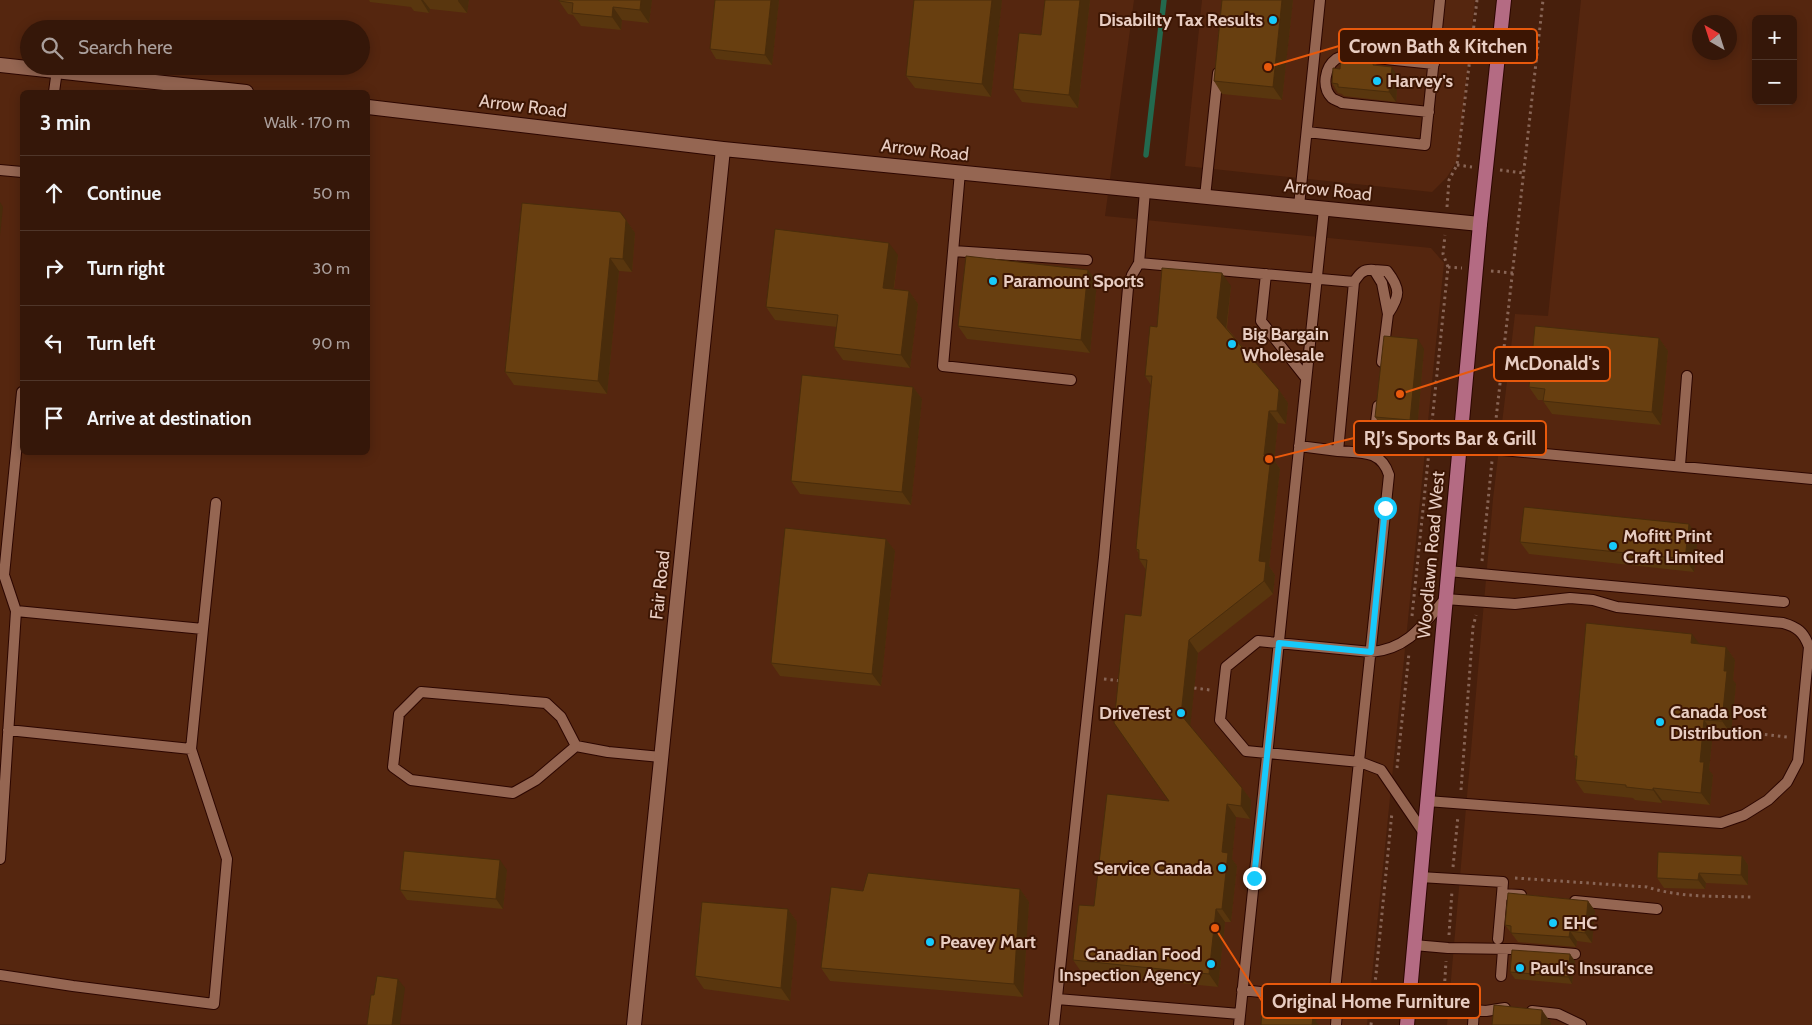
<!DOCTYPE html>
<html lang="en">
<head>
<meta charset="utf-8">
<style>
	body { margin:0; font-family:Cabin,sans-serif; background:#3d2012; color:#f1f3f6 }
	.controls { position:absolute; right:15px; top:15px; display:grid; overflow:hidden; border-radius:8px; box-shadow:0 2px 12px #0003 }
	.controls button { width:45px; height:45px; display:grid; place-items:center; padding:0; border:0; border-bottom:1px solid #4f362a; background:#351709; color:#f1f3f6; font:25px sans-serif }
	.compass { position:absolute; left:1692px; top:15px; width:45px; height:45px; border-radius:50%; background:#351709; box-shadow:0 2px 12px #0003; rotate:321deg }
	.stop { position:absolute; width:15px; height:15px; margin:-11px; border:4px solid #17cafb; border-radius:50%; background:#fff }
	.stop.end { background:#17cafb; border-color:#fff; box-shadow:0 1px 5px #0008 }
	.list { margin:0; padding:0; list-style:none }
	h2 { display:flex; justify-content:space-between; align-items:center; height:65px; margin:0; padding:0 20px; font-size:21px }
	h2 small { font-size:16px; font-weight:400; color:#aa9f9c }
	.list li { display:grid; grid-template-columns:32px 1fr auto; gap:15px; align-items:center; box-sizing:border-box; height:75px; padding:0 20px; border-top:1px solid #4f362a }
	.list b { display:block; font-size:19px; white-space:nowrap }
	.list em { font-size:16px; font-style:normal; color:#aa9f9c }
	.icon { flex:none; width:28px; height:28px; fill:none; stroke:currentColor; stroke-width:2; stroke-linecap:round; stroke-linejoin:round }
	.map { position:relative; flex:none; width:1812px; height:1025px; overflow:hidden }
	.search { position:absolute; background:#351709; box-shadow:0 2px 12px #0003; left:20px; top:20px; width:350px; height:55px; display:flex; align-items:center; gap:12px; box-sizing:border-box; padding:0 18px; border-radius:28px; color:#aa9f9c; font-size:19px }
	.panel { position:absolute; background:#351709; box-shadow:0 2px 12px #0003; left:20px; top:90px; width:350px; height:365px; border-radius:8px }
	.map>svg:first-child { display:block }
	.built { fill:#55260f; fill-rule:evenodd }
	.lines { fill:none; stroke-linecap:round; stroke-linejoin:round }
	.stream { stroke:#23694e; stroke-width:5.5 }
	.service-casing { stroke:#2c0600; stroke-width:12 }
	.minor-casing { stroke:#2c0600; stroke-width:16 }
	.primary-casing { stroke:#2c0600; stroke-width:16 }
	.path { stroke:#886556; stroke-width:3; stroke-dasharray:2.5 4; stroke-linecap:butt }
	.service { stroke:#956652; stroke-width:10 }
	.minor { stroke:#956652; stroke-width:14 }
	.primary { stroke:#b46b83; stroke-width:14 }
	.wall { fill:#59360e }
	.shaded-wall { fill:#492c0b }
	.building { fill:#683f10; stroke:#492c0b }
	.route { stroke:#17cafb; stroke-width:6 }
	.poi-dot { fill:#17cafb; stroke:#3c1503; stroke-width:2 }
	.labels { text-anchor:middle; stroke-width:4; stroke-linejoin:round; paint-order:stroke }
	.poi-label { font-size:18px; font-weight:bold; fill:#e8cdc2; stroke:#3c1503; text-anchor:start }
	.street-label { font-size:18px; fill:#e8cdc2; stroke:#3c1503 }
	.leader { fill:none; stroke:#e8590c; stroke-width:2 }
	.callout-dot { fill:#e8590c; stroke:#3c1503; stroke-width:2 }
	.callout { fill:#3c1503; stroke:#e8590c; stroke-width:2 }
	.callout-label { font-size:19px; text-anchor:middle; font-weight:bold; fill:#e8cdc2 }
</style>
</head>
<body>
<div class="map">
<svg width="1812" height="1025" viewBox="0 0 1812 1025">
	<rect width="100%" height="100%" fill="#471f0c"/>
	<path class="built" d="M0 0H1134L1105 216 1431 248 1444 263 1367 1025 0 1024ZM29 29H361V66H29ZM22 92H368V452H22Z
		M1202 0H1475L1458 159 1447 177 1432 192 1185 166Z
		M1581 0H1812V1025H1447L1493 499 1515 314 1548 316ZM1756 19H1793V101H1756ZM1700 22H1730V52H1700Z"/>
	<g class="lines">
		<path class="stream" d="M1146 155 1164 0"/>
		<g class="service-casing">
			<path id="service" d="M54 92 57 70
				M1429 112 1342 103C1339 101 1334 100 1332 98 1321 87 1325 67 1336 59 1339 57 1344 56 1347 55L1434 64
				M1307 132 1425 145 1440 0
				M0 170 22 172
				M960 172 943 366 1071 380
				M1205 197 1218 73
				M1299 206 1320 0
				M953 251 1087 260
				M1139 263 1354 282 1338 451 1299 446
				M1374 270 1387 271C1401 289 1400 296 1388 314
				M1266 274 1261 321 1306 378
				M1354 282C1360 273 1363 269 1374 270L1382 283 1388 314 1382 362
				M1460 446 1812 479
				M1372 454 1378 406
				M1680 465 1687 376
				M1448 571 1784 602
				M16 611 203 629 191 749
				M203 629 216 503
				M576 746 561 717 546 703 421 692 399 714 393 767 411 780 513 793 536 780 576 746 608 752 661 757
				M1424 833 1381 770 1360 762 1246 751 1220 720 1226 667 1258 641 1371 652C1408 649 1423 625 1445 599L1515 604 1570 598 1593 600 1617 607 1783 623C1797 627 1804 632 1809 647L1798 761 1787 782 1768 800 1744 815 1721 823 1427 801
				M0 859 16 611 4 575 22 392
				M1420 877 1503 882 1502 894 1521 895
				M1575 901 1657 909
				M1498 939 1502 894
				M1414 945 1448 948 1513 949 1575 954
				M0 975 73 986 214 1004 227 859 191 749 8 730
				M1501 976 1503 950
				M1242 990 1334 1000
				M1057 999 1240 1014
				M1408 1005 1486 1011 1505 1008
				M1532 1011 1558 1014 1581 1025
				M1054 1025 1104 557 1128 288 1132 275 1139 263 1145 191
				M1239 1025 1324 209
				M1336 1025 1337 1011 1334 1000 1389 475C1381 449 1360 453 1338 451
				M1473 1025 1474 1010"/>
		</g>
		<g class="minor-casing">
			<path id="minor" d="M0 65 246 92
				M368 107 723 149 1480 224
				M634 1025 723 149"/>
		</g>
		<g class="primary-casing">
			<path id="primary" d="M1407 1025 1480 224 1504 0"/>
		</g>
		<path class="path" d="M1457 165 1472 167
			M1500 170 1523 173
			M1447 207 1449 180 1457 165 1477 0
			M1448 267 1462 268
			M1491 271 1513 273
			M1494 437 1543 0
			M1482 561 1492 461
			M1412 616 1448 267 1443 254 1445 235
			M1104 679 1121 681
			M1194 688 1210 690
			M1752 733 1787 737
			M1397 768 1409 653
			M1461 790 1473 627 1476 615
			M1453 867 1458 816
			M1515 878 1647 887C1681 898 1717 896 1752 897
			M1449 935 1452 891
			M1444 994 1446 961
			M1371 1025 1392 812"/>
		<use href="#service" class="service"/>
		<use href="#minor" class="minor"/>
		<use href="#primary" class="primary"/>
	</g>
	<path class="wall" d="M369 0H469L467 13 430 9 429 13 414 11 411 7 370 2Z
		M559 0H652L649 23 622 20 621 30 581 26 573 15 568 14 559 1Z
		M779 0 772 65 716 59 710 49Z
		M1002 0 991 97 915 88 906 76Z
		M1045 0H1090L1078 108 1022 102 1013 89 1041 35Z
		M1222 0H1293L1282 100 1222 94 1214 81Z
		M1374 61 1376 65 1398 77 1396 102 1344 96 1342 94 1338 93 1332 83 1340 69Z
		M626 220 635 233 632 272 619 271 607 394 514 385 505 372Z
		M898 255 894 289 909 291 918 304 910 368 843 360 834 347 837 327 775 320 766 307Z
		M1088 270 1097 282 1090 353 967 339 958 326Z
		M1231 286 1227 328 1279 390 1288 403 1286 424 1278 423 1274 460 1280 469 1269 566 1275 575 1273 594 1198 653 1190 726 1242 788 1251 800 1250 819 1236 817 1232 859 1237 866 1231 922H1225L1218 987 1082 973 1073 960 1094 906 1169 801 1141 616 1146 570 1139 559V554L1136 549 1151 385 1145 376 1157 327Z
		M1659 338 1668 351 1661 425 1552 414 1543 401 1544 400H1538L1529 387Z
		M1424 349 1417 430 1382 427 1375 417Z
		M913 387 922 399 911 505 800 494 791 481Z
		M1698 537 1694 572 1529 554 1520 542Z
		M886 539 895 551 881 686 780 676 771 663Z
		M1699 644 1726 647 1735 660 1733 680 1736 684 1731 734 1713 732 1709 770 1713 775 1710 805 1662 800V803L1635 800 1633 798 1584 793 1575 780 1577 760 1574 756Z
		M1742 856 1748 865V885L1706 883 1705 889 1664 888 1657 878Z
		M507 870 503 909 407 900 400 890Z
		M1020 889 1029 902 1023 997 830 981 821 968 863 891Z
		M1588 901 1595 911 1592 943 1577 941 1576 947 1518 942 1505 925Z
		M788 909 797 922 790 1001 704 989 695 976Z
		M1575 961 1572 984 1515 979 1510 972Z"/>
	<path class="shaded-wall" d="M421 0H423L430 9 429 13Z
		M458 0H469L467 13 458 1Z
		M641 0H652L649 23 640 10Z
		M771 0H779L772 65 765 55Z
		M992 0H1002L991 97 982 84Z
		M1080 0H1090L1078 108 1069 95Z
		M1282 0H1293L1282 100 1273 87Z
		M613 7 622 20 621 30 612 17Z
		M1392 67 1398 77 1396 102 1389 92Z
		M0 202 3 207 0 236Z
		M626 220 635 233 632 272 623 259Z
		M889 243 898 255 892 301 883 288Z
		M610 258 619 271 607 394 598 381Z
		M1088 270 1097 282 1090 353 1081 340Z
		M1222 273 1231 286 1226 330 1217 318Z
		M909 291 918 304 910 368 901 355Z
		M1659 338 1668 351 1661 425 1652 412Z
		M1418 339 1424 349 1417 430 1410 420Z
		M913 387 922 399 911 505 902 492Z
		M1279 390 1288 403 1286 424 1277 411Z
		M1269 411 1278 423 1274 460 1280 469 1269 566 1275 575 1273 594 1264 581 1259 561 1264 455Z
		M1689 524 1698 537 1694 572 1685 559Z
		M886 539 895 551 881 686 872 674Z
		M1692 634 1701 646 1691 643Z
		M1189 640 1198 653 1190 728 1181 715Z
		M1726 647 1735 660 1733 680 1736 684 1731 734 1722 721 1724 671Z
		M1704 720 1713 732 1709 770 1713 775 1710 805 1701 793 1700 762Z
		M1242 788 1251 800 1250 819 1241 806Z
		M1653 788 1662 800V803L1653 790Z
		M1227 804 1236 817 1232 859 1237 866 1231 922 1222 909V852Z
		M1742 856 1748 865V885L1741 875Z
		M500 860 507 870 503 909 496 899Z
		M1699 873 1706 883 1705 889 1698 880Z
		M1020 889 1029 902 1023 997 1014 984Z
		M1588 901 1595 911 1592 943 1585 933Z
		M788 909 797 922 790 1001 781 988Z
		M1216 909 1225 922 1218 987 1209 974Z
		M1570 931 1577 941 1576 947 1569 937Z
		M1570 954 1575 961 1572 984 1568 977Z
		M398 979 405 988 400 1025H392Z
		M1300 996 1307 1006 1300 1002Z
		M1311 1003 1317 1013 1316 1022 1319 1025H1312L1309 1017Z
		M1542 1010 1551 1023V1025H1541Z"/>
	<path class="building" d="M559 0H641L640 10 613 7 612 17 572 13 573 3 559 1Z
		M715 0H771L765 55 710 49Z
		M914 0H992L982 84 906 76Z
		M1045 0H1080L1069 95 1013 89 1019 33 1041 35Z
		M1222 0H1282L1273 87 1214 81Z
		M1341 58 1374 61 1373 65 1392 67 1389 92 1338 87V84L1332 83 1333 68 1340 69Z
		M522 203 620 212 626 220 623 259 610 258 598 381 505 372Z
		M775 229 889 243 883 288 909 291 901 355 834 347 838 315 766 307Z
		M966 256 1088 270 1081 340 958 326Z
		M1162 268 1222 273 1217 318 1279 390 1277 411H1269L1264 455 1271 456 1259 561 1266 562 1264 581 1189 640 1181 715 1242 788 1241 806 1227 804 1222 852 1228 853 1222 909H1216L1209 974 1073 960 1079 905 1094 906 1107 794 1169 801 1114 723 1125 614 1141 616 1147 560 1139 559V550L1136 549 1152 376H1145L1150 326 1157 327Z
		M1535 326 1659 338 1652 412 1543 401 1545 389 1529 387Z
		M1384 336 1418 339 1410 420 1375 417Z
		M802 375 913 387 902 492 791 481Z
		M1524 507 1689 524 1685 559 1520 542Z
		M785 528 886 539 872 674 771 663Z
		M1586 623 1692 634 1691 643 1726 647 1724 671H1727L1722 721 1704 720 1700 762H1704L1701 793 1653 788V790L1626 787V785L1575 780 1577 756H1574Z
		M404 851 500 860 496 899 400 890Z
		M1658 852 1742 856 1741 875 1699 873 1698 880 1657 878Z
		M868 873 1020 889 1014 984 821 968 831 887 863 891Z
		M1508 893 1588 901 1585 933 1570 931 1569 937 1511 933V926L1505 925Z
		M702 902 788 909 781 988 695 976Z
		M1512 950 1570 954 1568 977 1510 972Z
		M377 976 398 979 392 1025H367L371 995H374Z
		M1281 994 1300 996V1002L1311 1003 1309 1017H1313L1312 1025H1261L1262 1010 1267 1011 1268 998 1280 999Z
		M1494 1005 1542 1010 1541 1025H1492Z"/>
	<g class="lines">
		<path class="route" d="M1254 878 1279 643 1371 652 1385 508"/>
	</g>
	<g class="poi-dot">
		<circle cx="1273" cy="20" r="5"/>
		<circle cx="1377" cy="81" r="5"/>
		<circle cx="993" cy="281" r="5"/>
		<circle cx="1232" cy="344" r="5"/>
		<circle cx="1613" cy="546" r="5"/>
		<circle cx="1181" cy="713" r="5"/>
		<circle cx="1660" cy="722" r="5"/>
		<circle cx="1222" cy="868" r="5"/>
		<circle cx="1553" cy="923" r="5"/>
		<circle cx="930" cy="942" r="5"/>
		<circle cx="1211" cy="964" r="5"/>
		<circle cx="1520" cy="968" r="5"/>
	</g>
	<g class="labels">
		<g class="poi-label">
			<text x="1263" y="26" text-anchor="end">Disability Tax Results</text>
			<text x="1387" y="87">Harvey's</text>
			<text x="1003" y="287">Paramount Sports</text>
			<text x="1242" y="340">Big Bargain<tspan x="1242" dy="21">Wholesale</tspan></text>
			<text x="1623" y="542">Mofitt Print<tspan x="1623" dy="21">Craft Limited</tspan></text>
			<text x="1670" y="718">Canada Post<tspan x="1670" dy="21">Distribution</tspan></text>
			<text x="1171" y="719" text-anchor="end">DriveTest</text>
			<text x="1212" y="874" text-anchor="end">Service Canada</text>
			<text x="1563" y="929">EHC</text>
			<text x="940" y="948">Peavey Mart</text>
			<text x="1201" y="960" text-anchor="end">Canadian Food<tspan x="1201" dy="21">Inspection Agency</tspan></text>
			<text x="1530" y="974">Paul's Insurance</text>
		</g>
		<g class="street-label">
			<text transform="translate(523 106) rotate(7)" y="6">Arrow Road</text>
			<text transform="translate(925 150) rotate(6)" y="6">Arrow Road</text>
			<text transform="translate(1328 190) rotate(6)" y="6">Arrow Road</text>
			<text transform="translate(1431 555) rotate(-85)" y="6">Woodlawn Road West</text>
			<text transform="translate(660 585) rotate(-84)" y="6">Fair Road</text>
		</g>
	</g>
	<path class="leader" d="M1268 67L1339 46M1400 394L1494 364M1269 459L1354 438M1215 928L1262 1001"/>
	<g class="callout-dot">
		<circle cx="1268" cy="67" r="5"/>
		<circle cx="1400" cy="394" r="5"/>
		<circle cx="1269" cy="459" r="5"/>
		<circle cx="1215" cy="928" r="5"/>
	</g>
	<g class="callout">
		<rect x="1339" y="29" width="198" height="34" rx="5"/>
		<rect x="1494" y="347" width="116" height="34" rx="5"/>
		<rect x="1354" y="421" width="192" height="34" rx="5"/>
		<rect x="1262" y="984" width="218" height="34" rx="5"/>
	</g>
	<g class="callout-label">
		<text x="1438" y="53">Crown Bath &amp; Kitchen</text>
		<text x="1552" y="370">McDonald's</text>
		<text x="1450" y="445">RJ’s Sports Bar &amp; Grill</text>
		<text x="1371" y="1008">Original Home Furniture</text>
	</g>
</svg>
<div class="controls">
<button>+</button>
<button>−</button>
</div>
<svg class="compass" viewBox="-18 -18 36 36"><path d="M0-13l5 13h-10z" fill="#e53935"/><path d="M0 13l5-13h-10z" fill="#aa9f9c"/></svg>
<div class="stop" style="left:1385px;top:508px"></div>
<div class="stop end" style="left:1254px;top:878px"></div>
<div class="search"><svg class="icon" aria-label="search" viewBox="0 0 24 24"><circle cx="10" cy="10" r="6"/><path d="M15 15l6 6"/></svg>Search here</div>
<section class="panel">
<h2>3 min<small>Walk · 170 m</small></h2>
<ul class="list">
<li><svg class="icon" aria-label="ahead" viewBox="0 0 24 24"><path d="M12 20V5M6 11l6-6 6 6"/></svg><div><b>Continue</b></div><em>50 m</em></li>
<li><svg class="icon" aria-label="right" viewBox="0 0 24 24"><path d="M7 20v-9h11M14 6l5 5-5 5"/></svg><div><b>Turn right</b></div><em>30 m</em></li>
<li><svg class="icon" aria-label="left" viewBox="0 0 24 24"><path d="M17 20v-9H6M10 6l-5 5 5 5"/></svg><div><b>Turn left</b></div><em>90 m</em></li>
<li><svg class="icon" aria-label="arrive" viewBox="0 0 24 24"><path d="M6 21V4h12l-3 4 3 4H6"/></svg><div><b>Arrive at destination</b></div></li>
</ul>
</section>
</div>
</body>
</html>
